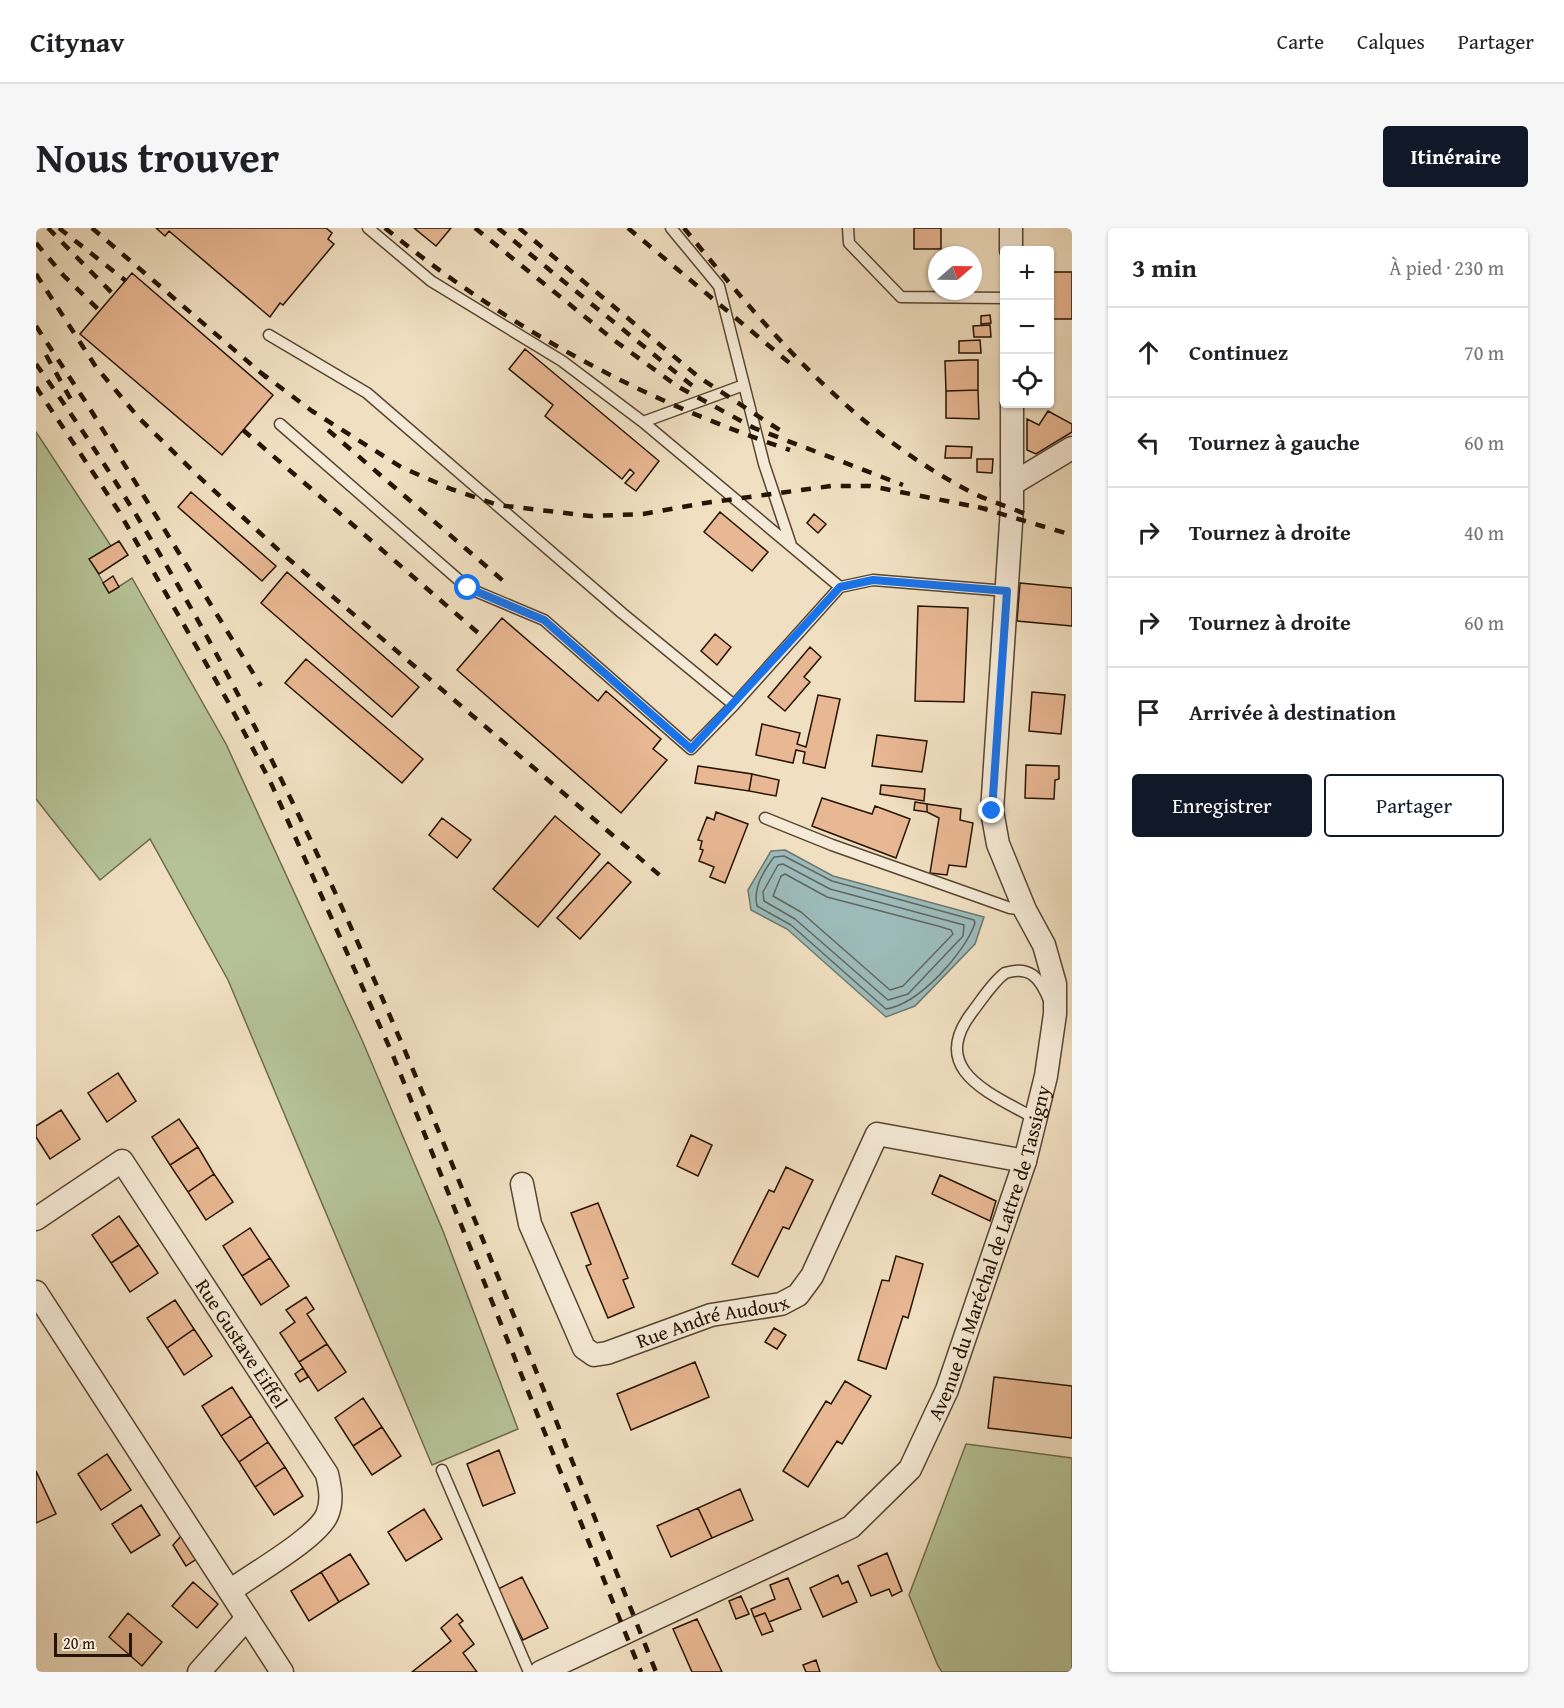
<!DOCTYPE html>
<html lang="fr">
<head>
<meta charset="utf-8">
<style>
	body { margin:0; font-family:"Gentium Book Plus",serif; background:#f6f6f6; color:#202124 }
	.controls { position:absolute; right:18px; top:18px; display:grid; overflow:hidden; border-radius:6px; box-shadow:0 2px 4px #0004 }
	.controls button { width:54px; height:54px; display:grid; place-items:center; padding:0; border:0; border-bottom:2px solid #e0e0e0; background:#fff; color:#202124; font:30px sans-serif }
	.compass { position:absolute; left:892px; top:18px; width:54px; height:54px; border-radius:50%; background:#fff; box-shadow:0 2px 4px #0004; rotate:70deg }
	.scale { position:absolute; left:18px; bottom:15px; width:78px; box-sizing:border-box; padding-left:6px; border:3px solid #261301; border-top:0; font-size:16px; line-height:21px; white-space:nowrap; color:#261301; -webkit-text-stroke:4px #f5ead7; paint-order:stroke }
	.stop { position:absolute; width:18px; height:18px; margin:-14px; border:4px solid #1a73e8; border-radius:50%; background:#fff }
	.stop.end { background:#1a73e8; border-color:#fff; box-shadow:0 2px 6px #0008 }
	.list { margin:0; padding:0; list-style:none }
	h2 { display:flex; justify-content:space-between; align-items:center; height:78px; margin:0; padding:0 24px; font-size:26px }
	h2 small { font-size:20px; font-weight:400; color:#757577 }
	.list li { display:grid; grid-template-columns:39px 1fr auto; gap:18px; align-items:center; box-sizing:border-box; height:90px; padding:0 24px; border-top:2px solid #e0e0e0 }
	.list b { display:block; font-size:22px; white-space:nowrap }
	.list em { font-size:20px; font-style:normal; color:#757577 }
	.actions { display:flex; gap:12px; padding:18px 24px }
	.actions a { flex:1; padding:14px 0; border:2px solid #111827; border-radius:6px; text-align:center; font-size:21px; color:#111827 }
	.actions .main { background:#111827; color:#fff }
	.icon { flex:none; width:33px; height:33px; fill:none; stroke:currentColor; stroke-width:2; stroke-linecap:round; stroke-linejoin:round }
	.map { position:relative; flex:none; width:1036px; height:1444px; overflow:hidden; border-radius:6px }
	header { display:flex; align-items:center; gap:36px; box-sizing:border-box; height:84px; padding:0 30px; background:#fff; border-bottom:2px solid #e0e0e0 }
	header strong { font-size:28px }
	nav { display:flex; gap:33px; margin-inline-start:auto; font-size:21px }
	.intro { display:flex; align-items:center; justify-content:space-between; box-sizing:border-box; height:144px; padding:0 36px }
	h1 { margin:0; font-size:42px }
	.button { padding:15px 27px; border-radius:6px; background:#111827; color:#fff; font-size:21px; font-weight:700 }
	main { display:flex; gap:36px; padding:0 36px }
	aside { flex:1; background:#fff; border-radius:6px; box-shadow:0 2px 4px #0004 }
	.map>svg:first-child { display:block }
	.green { fill:#b5c296; stroke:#6e6a4c; stroke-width:1.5 }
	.water { fill:#9cbbba; stroke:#6d7870; stroke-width:1.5 }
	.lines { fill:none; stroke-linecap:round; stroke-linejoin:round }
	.shore { stroke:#61675e; stroke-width:1.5 }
	.building { fill:#e8b793; stroke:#261301; stroke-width:1.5 }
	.lane-casing { stroke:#584631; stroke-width:13 }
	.street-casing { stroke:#584631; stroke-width:25 }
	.lane { stroke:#f5ead7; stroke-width:10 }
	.street { stroke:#f5ead7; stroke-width:22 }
	.rail { stroke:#261301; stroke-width:4.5; stroke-dasharray:10 10; stroke-linecap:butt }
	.route { stroke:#1a73e8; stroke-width:8 }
	.labels { text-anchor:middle; stroke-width:4.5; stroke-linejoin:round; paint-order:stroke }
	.street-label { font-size:20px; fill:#261301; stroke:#f5ead7 }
</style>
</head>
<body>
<header>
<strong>Citynav</strong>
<nav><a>Carte</a><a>Calques</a><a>Partager</a></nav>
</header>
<div class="intro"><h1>Nous trouver</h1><a class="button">Itinéraire</a></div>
<main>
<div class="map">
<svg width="1036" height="1444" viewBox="0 0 1036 1444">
	<rect width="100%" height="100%" fill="#f0dfc1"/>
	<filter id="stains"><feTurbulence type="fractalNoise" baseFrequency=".00333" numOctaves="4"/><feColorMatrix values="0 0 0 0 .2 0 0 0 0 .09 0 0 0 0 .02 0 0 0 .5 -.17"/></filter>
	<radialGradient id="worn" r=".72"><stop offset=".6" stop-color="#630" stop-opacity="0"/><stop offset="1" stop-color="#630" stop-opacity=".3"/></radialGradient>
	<path class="green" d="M0 204 75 318 54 331 73 365 96 350 190 516 326 812 407 1003 482 1201 396 1237 192 752 114 611 64 652 0 571Z
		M930 1216 1036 1230V1444H906L902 1438 873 1367Z"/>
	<path class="water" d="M749 622 797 648 948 689 939 716 879 778 850 789 751 701 715 682 712 662 735 623Z"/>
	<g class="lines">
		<path class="shore" d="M748 628 796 653 938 692 939 695C929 725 883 776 850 781L755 697 721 678C717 660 727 644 738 629Z
			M747 636 794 661 928 697 927 708 872 766 852 772 759 691 728 673 727 664 742 637Z
			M749 646 791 669 902 698 915 702 917 706 867 758 854 762 765 684 737 668 745 648Z"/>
	</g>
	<path class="building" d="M120 0H290L296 5 292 11 298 16 247 77 244 75 234 89 133 3 129 8Z
		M378 0H415L400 18Z
		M878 0H905V21H878Z
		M1015 44H1036V91H1014Z
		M96 45 237 167 186 227 44 106Z
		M954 87 955 95 945 96V88Z
		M954 97 955 109H938L937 98Z
		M944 112 945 125H923V113Z
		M489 121 623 233 600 263 589 255 598 245 594 241 586 251 509 188 517 177 473 141Z
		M933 132H942V162L910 163 909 133Z
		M942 162 943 191 910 190V163Z
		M1012 183 1036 196V204L1000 226 991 222V191L1003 197Z
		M910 218 936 219 935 230H909Z
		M941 231H957L956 245 941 244Z
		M155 264 240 338 226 353 142 279Z
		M684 284 732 324 716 343 668 304Z
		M778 286 790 296 782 305 771 295Z
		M83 313 92 327 63 346 53 331Z
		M251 344 383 459 356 489 225 375Z
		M77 348 83 359 73 365 67 355Z
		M984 355 1036 360V398L981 393Z
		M882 378 932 380 928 474 879 473Z
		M466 390 562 473 570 463 625 511 617 521 631 532 585 585 421 442Z
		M679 406 695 419 681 437 665 423Z
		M774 419 785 429 768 449 774 454 749 483 732 469Z
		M270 431 387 531 366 555 249 455Z
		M996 464 1029 467 1025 506 993 503Z
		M782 467 804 471 789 540 767 535 769 524 760 522 757 535 720 527 726 496 764 505 761 516 770 519Z
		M841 507 891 513 886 544 836 538Z
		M990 537 1023 538V551L1019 552 1018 571 989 570Z
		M662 538 716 546 713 563 659 555Z
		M716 546 743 552 740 568 713 563Z
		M845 557 889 561 888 573 844 566Z
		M786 570 836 586 839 578 874 591 860 630 776 598Z
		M879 574 891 576V584L878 582Z
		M891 576 925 581 924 592 937 595 930 639 913 637 911 647 894 645 903 590 891 584Z
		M680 584 712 596 689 655 674 649 678 639 663 633 667 622 664 621 666 613 662 612 671 589 678 592Z
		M519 588 564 626 502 699 457 661Z
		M406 590 435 612 421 630 393 607Z
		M572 634 595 654 544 711 521 690Z
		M82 845 100 873 71 894 52 865Z
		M25 882 44 911 14 931 0 909V898Z
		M143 891 162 919 134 937 116 909Z
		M655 907 676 917 662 948 641 938Z
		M162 919 178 946 152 964 134 937Z
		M750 939 777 952 753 1001 747 999 722 1049 696 1036 733 962 738 964Z
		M178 946 197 974 170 992 152 964Z
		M904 947 960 973 954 993 896 966Z
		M562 975 592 1050 587 1052 598 1079 572 1090 550 1038 555 1036 535 985Z
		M83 988 103 1017 75 1035 56 1007Z
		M214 1000 234 1030 206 1048 187 1018Z
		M103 1017 122 1045 94 1064 75 1035Z
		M860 1028 887 1036 872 1090 867 1088 850 1141 822 1132 846 1052 853 1053Z
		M234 1030 253 1058 225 1077 206 1048Z
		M270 1069 278 1081 271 1086 291 1116 263 1134 244 1105 259 1094 250 1082Z
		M139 1072 158 1101 131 1120 111 1090Z
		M738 1100 750 1107 741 1121 729 1114Z
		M158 1101 176 1128 148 1147 131 1120Z
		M291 1116 310 1144 282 1163 263 1134Z
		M659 1134 673 1169 595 1202 581 1166Z
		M267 1140 272 1149 264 1154 259 1146Z
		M958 1149 1036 1158V1210L952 1200Z
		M809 1153 835 1168 806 1216 801 1213 772 1259 747 1243 790 1173 795 1176Z
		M196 1159 215 1188 185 1208 166 1178Z
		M327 1170 346 1199 317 1218 299 1190Z
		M215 1188 232 1214 203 1234 185 1208Z
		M346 1199 365 1228 336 1247 317 1218Z
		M232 1214 249 1239 219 1259 203 1234Z
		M463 1222 479 1265 447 1278 431 1236Z
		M71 1226 95 1262 65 1282 42 1246Z
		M249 1239 267 1268 238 1287 219 1259Z
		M0 1243 20 1286 0 1295Z
		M704 1261 717 1292 676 1310 662 1280Z
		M105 1277 124 1307 95 1325 76 1296Z
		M662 1280 676 1310 635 1329 621 1298Z
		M388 1281 406 1311 370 1333 352 1304Z
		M146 1307 162 1330 150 1338 137 1317Z
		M851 1325 866 1363 856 1368 853 1361 835 1368 822 1338Z
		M314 1326 333 1356 303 1374 285 1344Z
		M285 1344 303 1374 273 1393 255 1363Z
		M802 1347 806 1356 812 1353 821 1374 787 1389 774 1360Z
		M486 1349 512 1400 487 1412 462 1361Z
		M752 1350 765 1381 733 1394 729 1385 718 1389 715 1381 739 1371 734 1357Z
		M157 1354 182 1376 161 1400 136 1378Z
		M705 1368 713 1386 700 1391 693 1373Z
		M92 1385 126 1414 106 1438 73 1409Z
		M729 1385 737 1403 726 1407 718 1389Z
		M421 1386 427 1393 423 1396 438 1416 427 1425 441 1444H376L415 1413 405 1400Z
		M661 1391 686 1444H656L637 1401Z
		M780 1432 784 1444H770L767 1437Z"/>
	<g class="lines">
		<g class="lane-casing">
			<path id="lane" d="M332 0 395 53 526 133 607 194 804 359 837 352 971 363
				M635 0 683 58 728 236 755 317
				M812 0 813 15 865 69 969 70
				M233 107 331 165 586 385 698 477 804 359
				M607 194 708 157
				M244 196 432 360 508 392 655 521 698 477
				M729 590 796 617 974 680 989 682
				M998 890C954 865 891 842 937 783 947 770 956 755 969 745 994 737 1004 750 1013 772
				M406 1242 493 1444"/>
		</g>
		<g class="street-casing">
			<g id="street">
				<path d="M975 0V22"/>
				<path d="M976 256 1036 220"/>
				<path id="s1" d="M486 956 494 996 548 1120 558 1127 571 1125 675 1087 745 1076 762 1067 776 1048 841 906 989 933"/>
				<path id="s2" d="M0 991 86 933 291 1246C294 1259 297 1273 291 1287 281 1310 217 1346 194 1363"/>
				<path d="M0 1064 246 1444"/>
				<path d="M163 1444 211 1390"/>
				<path id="s3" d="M505 1444 815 1299 874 1241 911 1162 989 933 1010 848 1019 786V756L1008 717 989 682 962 616 956 583 976 280V176"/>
			</g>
		</g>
		<use href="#lane" class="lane"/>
		<use href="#street" class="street"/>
		<path class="rail" d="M12 0 78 67
			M23 0 90 53
			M56 0 231 150
			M349 0C470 99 605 172 754 222
			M439 0 579 113 641 158 718 200 867 257
			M462 0 659 160
			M483 0 664 150 745 203
			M592 0 756 137
			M648 0C732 103 818 205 939 266 956 274 976 280 994 288
			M0 15 28 48 64 83
			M0 46 60 139 103 190 160 246 248 327 627 650
			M0 98 51 176 225 458
			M10 127 38 177
			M0 136C188 398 318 693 438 990 500 1141 560 1293 620 1444
			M224 144 276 183 365 239 415 261 462 277 554 288 607 286 669 275 795 258H834L951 281
			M0 159 82 282 191 472 234 553 356 825 605 1444
			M207 202 447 409
			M292 202 472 357
			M942 279 1036 307"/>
	</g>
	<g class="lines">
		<path class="route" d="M432 360 508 392 655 521 804 359 837 352 971 363 956 583"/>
	</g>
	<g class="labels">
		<g class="street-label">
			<text dy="7" stroke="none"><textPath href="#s3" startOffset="656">Avenue du Maréchal de Lattre de Tassigny</textPath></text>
			<text dy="7" stroke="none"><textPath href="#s1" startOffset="312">Rue André Audoux</textPath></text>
			<text dy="7" stroke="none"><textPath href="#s2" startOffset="322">Rue Gustave Eiffel</textPath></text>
		</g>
	</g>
	<rect width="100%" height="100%" filter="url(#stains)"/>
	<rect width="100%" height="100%" fill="url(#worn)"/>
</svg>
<div class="controls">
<button>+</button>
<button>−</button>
<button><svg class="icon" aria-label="locate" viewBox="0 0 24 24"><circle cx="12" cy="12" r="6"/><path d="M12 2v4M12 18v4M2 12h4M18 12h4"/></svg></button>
</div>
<svg class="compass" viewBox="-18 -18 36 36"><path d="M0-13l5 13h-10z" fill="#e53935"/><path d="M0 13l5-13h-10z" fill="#757577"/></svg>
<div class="scale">20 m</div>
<div class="stop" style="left:432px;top:360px"></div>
<div class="stop end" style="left:956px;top:583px"></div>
</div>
<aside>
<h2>3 min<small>À pied · 230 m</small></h2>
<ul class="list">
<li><svg class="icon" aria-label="ahead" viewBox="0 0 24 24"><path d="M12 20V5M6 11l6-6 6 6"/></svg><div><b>Continuez</b></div><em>70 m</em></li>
<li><svg class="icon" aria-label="left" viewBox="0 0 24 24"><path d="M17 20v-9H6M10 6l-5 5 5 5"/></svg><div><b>Tournez à gauche</b></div><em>60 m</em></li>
<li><svg class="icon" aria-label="right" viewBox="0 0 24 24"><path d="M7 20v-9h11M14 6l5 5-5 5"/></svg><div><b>Tournez à droite</b></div><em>40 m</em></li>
<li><svg class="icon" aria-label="right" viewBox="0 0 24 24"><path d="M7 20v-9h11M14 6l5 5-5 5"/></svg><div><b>Tournez à droite</b></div><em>60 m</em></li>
<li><svg class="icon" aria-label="arrive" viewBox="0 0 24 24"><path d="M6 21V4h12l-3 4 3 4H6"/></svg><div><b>Arrivée à destination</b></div></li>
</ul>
<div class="actions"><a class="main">Enregistrer</a><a>Partager</a></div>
</aside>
</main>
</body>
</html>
